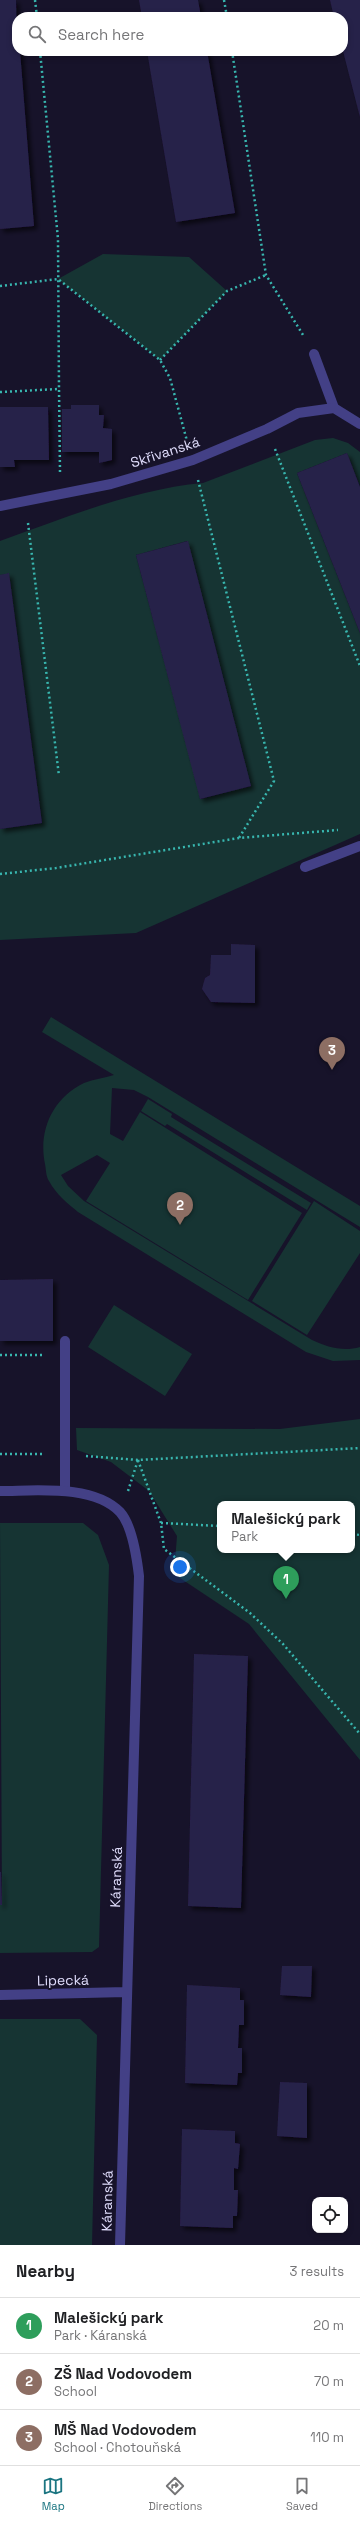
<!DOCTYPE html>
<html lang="en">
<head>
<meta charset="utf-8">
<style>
	body { margin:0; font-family:"Space Grotesk",sans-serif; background:#f2f2f2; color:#202124 }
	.controls { position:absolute; right:12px; bottom:12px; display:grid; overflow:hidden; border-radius:8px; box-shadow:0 2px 6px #0003 }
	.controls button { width:36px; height:36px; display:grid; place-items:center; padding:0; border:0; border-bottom:1px solid #e0e0e0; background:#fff; color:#202124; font:20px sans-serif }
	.you { position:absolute; left:180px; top:1567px; width:14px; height:14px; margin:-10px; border:3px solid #fff; border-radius:50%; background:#1a73e8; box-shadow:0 0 0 6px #1a73e833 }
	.badge { display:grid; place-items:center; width:26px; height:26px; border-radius:50%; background:#1b7581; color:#fff; font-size:13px; font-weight:700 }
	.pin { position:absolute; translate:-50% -33px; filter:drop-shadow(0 1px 2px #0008) }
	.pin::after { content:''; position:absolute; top:21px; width:14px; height:12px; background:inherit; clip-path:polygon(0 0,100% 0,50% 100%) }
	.popup { position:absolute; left:217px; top:1501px; width:138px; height:52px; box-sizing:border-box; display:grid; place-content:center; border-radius:8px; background:#fff; filter:drop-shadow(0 1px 3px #0005); font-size:13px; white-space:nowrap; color:#757577 }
	.popup b { font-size:15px; color:#202124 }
	.popup::after { content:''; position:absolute; left:50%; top:100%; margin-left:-8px; border:8px solid transparent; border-top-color:#fff }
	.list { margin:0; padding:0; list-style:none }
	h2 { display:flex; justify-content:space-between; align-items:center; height:52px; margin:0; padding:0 16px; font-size:17px }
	h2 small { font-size:13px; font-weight:400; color:#757577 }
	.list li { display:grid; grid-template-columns:26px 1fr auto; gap:12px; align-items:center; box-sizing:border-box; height:56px; padding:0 16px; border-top:1px solid #e0e0e0 }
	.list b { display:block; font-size:15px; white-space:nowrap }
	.list p { margin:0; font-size:13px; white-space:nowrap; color:#757577 }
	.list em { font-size:13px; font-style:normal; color:#757577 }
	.icon { flex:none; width:22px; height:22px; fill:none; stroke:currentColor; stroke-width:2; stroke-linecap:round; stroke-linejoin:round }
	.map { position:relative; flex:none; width:360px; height:2245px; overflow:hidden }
	.search { position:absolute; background:#fff; box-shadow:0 2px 6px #0003; left:12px; right:12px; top:12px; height:44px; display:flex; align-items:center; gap:10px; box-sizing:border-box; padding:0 14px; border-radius:16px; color:#757577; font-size:15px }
	.sheet { height:220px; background:#fff }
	nav { display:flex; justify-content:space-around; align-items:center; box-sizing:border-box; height:56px; border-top:1px solid #e0e0e0; background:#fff; font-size:11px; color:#757577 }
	nav a { display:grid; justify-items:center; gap:2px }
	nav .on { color:#1b7581 }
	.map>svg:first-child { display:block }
	.green { fill:#163433; fill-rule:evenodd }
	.building { fill:#28204a; filter:url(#shadow) }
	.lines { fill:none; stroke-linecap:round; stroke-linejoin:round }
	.path { stroke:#38b6af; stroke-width:2.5; stroke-dasharray:2 3; stroke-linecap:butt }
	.lane { stroke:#434086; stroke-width:10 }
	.street { stroke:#434086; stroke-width:10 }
	.labels { text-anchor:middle; stroke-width:4; stroke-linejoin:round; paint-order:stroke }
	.street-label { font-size:14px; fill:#e1defd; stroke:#17132a }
</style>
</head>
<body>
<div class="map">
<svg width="360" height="2245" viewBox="0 0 360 2245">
	<defs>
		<filter id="shadow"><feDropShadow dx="3.5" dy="3.5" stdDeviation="2" flood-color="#0009"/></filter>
	</defs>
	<rect width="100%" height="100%" fill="#17132a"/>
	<path class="green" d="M103 254 189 257 227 291 160 360 58 279Z
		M333 438 348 443 360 452V487L347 453 297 473 360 633V834L136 933 0 940V829L42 823 9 574 0 575V541C64 518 135 489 203 483L315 440ZM187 541 250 786 201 799 136 555Z
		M51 1017 360 1206V1227L148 1097 134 1090 112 1088 110 1134 123 1141 140 1112 302 1213 248 1300 86 1201 110 1163 97 1155 61 1175 68 1186 84 1201 312 1340C327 1347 343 1352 360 1347V1360L333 1361 306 1352 78 1212C67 1203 56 1194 49 1181 46 1177 46 1169 45 1164 38 1130 53 1098 84 1083 94 1079 104 1078 114 1075L42 1032Z
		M148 1099 172 1114 171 1117 311 1203 307 1210 167 1124 165 1126 141 1111Z
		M314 1201 360 1231V1253L307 1335 252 1301Z
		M114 1305 192 1354 165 1396 88 1347Z
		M360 1419V1760L249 1624 174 1574 177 1536 149 1491 111 1462 77 1450 76 1428 280 1429ZM220 1504H352V1550H220Z
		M0 1523H83L98 1535 109 1565 99 1947 92 1952 0 1953V1905L2 1904Z
		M0 2019H80L97 2035 92 2245H0Z"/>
	<path class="building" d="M0 0H16L17 51H20L34 226 0 229Z
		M139 0H198L201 17H142Z
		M330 0H360V117L343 51V17H334Z
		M147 51H207L235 213 176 222Z
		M71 405H99V415H104L103 428 112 429V460L99 463V452H62V409H71Z
		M0 407H48L49 460H14L15 467H0Z
		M347 453 360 487V633L297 473Z
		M188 541 251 786 200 799 136 555Z
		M9 573 42 823 0 829V575Z
		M231 944 255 945V1003L211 1002 202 989 205 978 210 975 211 955H231Z
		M53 1279V1341H0V1280Z
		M194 1654 248 1656 241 1908 188 1906Z
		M0 1872H1L2 1905H0Z
		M282 1966H312L311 1997 280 1995Z
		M187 1985 240 1988V2000H244V2025H239L238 2048H242V2073H238L237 2085 185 2083Z
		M280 2082 307 2083V2138L277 2136Z
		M182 2129 235 2131V2143L240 2144 238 2169 234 2168V2190H238L237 2216H233V2228L180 2226Z"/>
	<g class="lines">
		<path class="path" d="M35 0 37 17
			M224 0 227 17
			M40 51 58 239 59 389
			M232 51 266 275 303 335
			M0 286 58 279 160 360 170 378 187 441
			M160 360 227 291 266 275
			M0 392 59 389 60 472
			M275 449 360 666
			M198 480 274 781 239 838
			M28 523 59 776
			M0 874 56 868 239 838 338 830
			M0 1355H43
			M0 1454H43
			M86 1456 138 1460 360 1448
			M138 1460 161 1523 164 1549 250 1613 283 1644 360 1734
			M128 1491 138 1460
			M161 1523 220 1526
			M352 1534 360 1535"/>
		<path class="lane" d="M314 354 334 408
			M65 1341V1490"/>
		<path class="street" d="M0 506 111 484 193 460 267 429 298 413 334 408 360 424
			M305 867 360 846
			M0 1491C35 1491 93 1484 120 1512 132 1525 137 1559 139 1576L120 2245
			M0 1995 126 1992"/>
	</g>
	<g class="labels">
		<g class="street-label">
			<text transform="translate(165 452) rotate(-18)" y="5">Skřivanská</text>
			<text transform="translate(116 1877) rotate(-88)" y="5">Káranská</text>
			<text transform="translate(63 1980) rotate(-1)" y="5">Lipecká</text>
			<text transform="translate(107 2201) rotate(-89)" y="5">Káranská</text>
		</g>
	</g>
</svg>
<div class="controls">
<button><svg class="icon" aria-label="locate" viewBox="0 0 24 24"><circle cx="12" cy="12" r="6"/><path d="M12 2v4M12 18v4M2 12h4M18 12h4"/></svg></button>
</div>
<div class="you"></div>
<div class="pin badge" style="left:286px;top:1599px;background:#2e9e5b">1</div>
<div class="popup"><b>Malešický park</b>Park</div>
<div class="pin badge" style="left:180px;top:1225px;background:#8d6e63">2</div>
<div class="pin badge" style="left:332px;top:1070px;background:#8d6e63">3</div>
<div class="search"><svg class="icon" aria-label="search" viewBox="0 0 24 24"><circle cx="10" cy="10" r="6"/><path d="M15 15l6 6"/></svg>Search here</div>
</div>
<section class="sheet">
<h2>Nearby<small>3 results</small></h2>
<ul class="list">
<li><span class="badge" style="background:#2e9e5b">1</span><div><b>Malešický park</b><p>Park · Káranská</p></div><em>20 m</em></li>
<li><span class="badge" style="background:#8d6e63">2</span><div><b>ZŠ Nad Vodovodem</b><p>School</p></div><em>70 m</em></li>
<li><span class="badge" style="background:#8d6e63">3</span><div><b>MŠ Nad Vodovodem</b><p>School · Chotouňská</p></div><em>110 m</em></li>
</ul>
</section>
<nav>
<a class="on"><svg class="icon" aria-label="map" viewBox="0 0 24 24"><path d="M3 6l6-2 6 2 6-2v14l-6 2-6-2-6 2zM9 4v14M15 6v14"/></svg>Map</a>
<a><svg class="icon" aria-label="directions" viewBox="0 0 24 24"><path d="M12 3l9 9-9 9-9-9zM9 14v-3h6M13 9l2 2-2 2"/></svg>Directions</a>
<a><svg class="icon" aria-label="saved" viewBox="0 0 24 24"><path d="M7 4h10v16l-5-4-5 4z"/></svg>Saved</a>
</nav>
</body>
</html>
